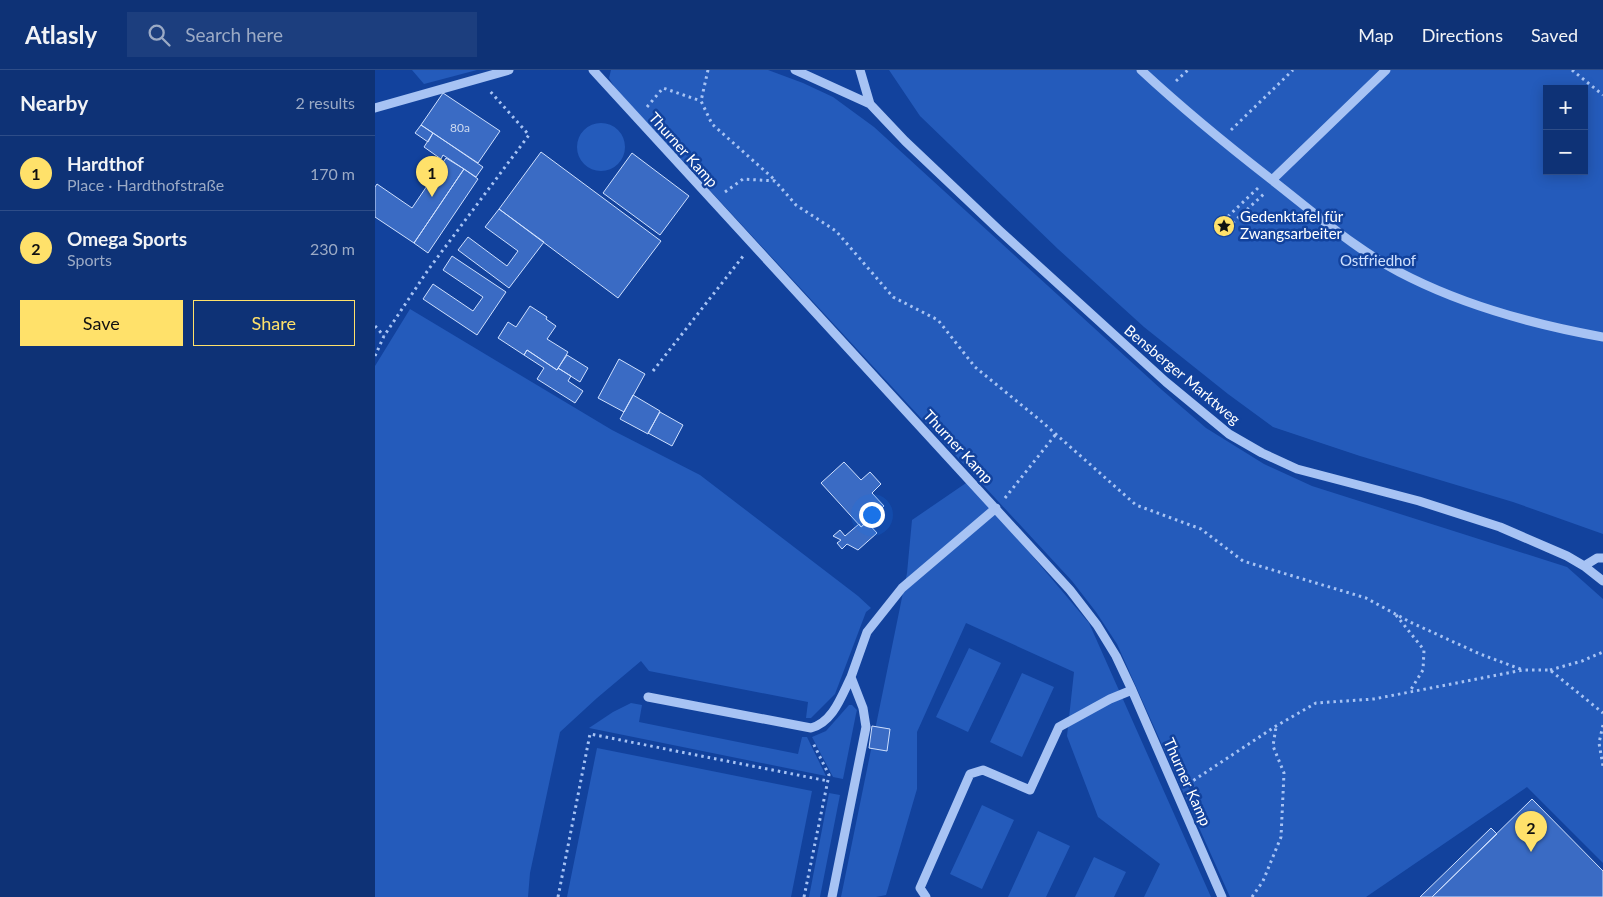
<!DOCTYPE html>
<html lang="en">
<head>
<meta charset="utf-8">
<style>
	body { margin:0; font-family:Lato,sans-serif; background:#1c3e7e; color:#f1f3f6 }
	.controls { position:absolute; right:15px; top:15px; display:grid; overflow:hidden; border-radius:0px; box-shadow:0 2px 12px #0003 }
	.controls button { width:45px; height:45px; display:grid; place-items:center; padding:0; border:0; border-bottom:1px solid #2e4d88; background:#0e3276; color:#f1f3f6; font:25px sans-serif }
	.you { position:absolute; left:496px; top:444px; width:18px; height:18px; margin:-12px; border:4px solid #fff; border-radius:50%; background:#1a73e8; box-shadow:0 0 0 8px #1a73e833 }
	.badge { display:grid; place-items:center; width:32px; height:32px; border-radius:50%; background:#ffe16a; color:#111; font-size:16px; font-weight:700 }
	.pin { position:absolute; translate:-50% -41px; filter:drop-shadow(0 1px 2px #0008) }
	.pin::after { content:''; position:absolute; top:26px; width:18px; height:15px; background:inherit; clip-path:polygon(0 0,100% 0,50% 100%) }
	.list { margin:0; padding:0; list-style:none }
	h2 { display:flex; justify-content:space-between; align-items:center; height:65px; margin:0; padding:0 20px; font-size:21px }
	h2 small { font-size:16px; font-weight:400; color:#9baac5 }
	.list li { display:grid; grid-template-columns:32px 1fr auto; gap:15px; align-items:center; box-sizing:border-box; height:75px; padding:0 20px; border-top:1px solid #2e4d88 }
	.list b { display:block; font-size:19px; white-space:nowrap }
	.list p { margin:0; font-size:16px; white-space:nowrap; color:#9baac5 }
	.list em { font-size:16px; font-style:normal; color:#9baac5 }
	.actions { display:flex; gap:10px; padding:15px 20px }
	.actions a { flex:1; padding:11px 0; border:1px solid #ffe16a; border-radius:0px; text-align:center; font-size:18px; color:#ffe16a }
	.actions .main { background:#ffe16a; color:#111 }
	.icon { flex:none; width:28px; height:28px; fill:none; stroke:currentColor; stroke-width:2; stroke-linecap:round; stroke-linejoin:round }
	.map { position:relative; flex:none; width:1228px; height:827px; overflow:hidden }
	header { display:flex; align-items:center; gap:30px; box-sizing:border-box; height:70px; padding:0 25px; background:#0e3276; border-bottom:1px solid #2e4d88 }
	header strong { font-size:24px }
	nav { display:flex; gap:28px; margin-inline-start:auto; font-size:18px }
	.search { width:350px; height:45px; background:#1c3e7e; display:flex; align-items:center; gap:12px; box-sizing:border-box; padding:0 18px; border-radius:0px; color:#9baac5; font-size:19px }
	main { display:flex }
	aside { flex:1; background:#0e3276 }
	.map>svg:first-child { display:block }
	.green { fill:#245bbb; fill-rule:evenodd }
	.building { fill:#3a6bc4; stroke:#cfe0fe }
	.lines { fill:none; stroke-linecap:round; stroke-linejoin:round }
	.path { stroke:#a7c3f4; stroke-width:3; stroke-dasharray:2.5 4; stroke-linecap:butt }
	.minor { stroke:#a7c3f4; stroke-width:9 }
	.labels { text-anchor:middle; stroke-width:5; stroke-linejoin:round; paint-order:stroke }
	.number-label { font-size:12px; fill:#cedaf0 }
	.street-label { font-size:15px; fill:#fff; stroke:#12429d }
	.poi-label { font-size:15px; fill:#fff; stroke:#12429d; text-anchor:start }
	.park-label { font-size:15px; fill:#cfe0fe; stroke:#12429d }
</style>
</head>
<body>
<header>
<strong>Atlasly</strong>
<div class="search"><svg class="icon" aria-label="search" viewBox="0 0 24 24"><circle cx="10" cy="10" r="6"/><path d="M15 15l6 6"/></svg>Search here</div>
<nav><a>Map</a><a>Directions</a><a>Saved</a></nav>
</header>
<main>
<aside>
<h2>Nearby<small>2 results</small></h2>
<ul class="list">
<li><span class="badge">1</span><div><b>Hardthof</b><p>Place · Hardthofstraße</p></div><em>170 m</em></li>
<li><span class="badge">2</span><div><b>Omega Sports</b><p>Sports</p></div><em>230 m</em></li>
</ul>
<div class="actions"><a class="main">Save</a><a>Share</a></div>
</aside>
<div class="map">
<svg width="1228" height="827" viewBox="0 0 1228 827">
	<rect width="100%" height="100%" fill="#12429d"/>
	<path class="green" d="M37 0H102L49 14Z
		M236 0H393L428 13 458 27 499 57 787 320 831 358 889 394 937 416 1192 497 1228 529V793L1152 717 991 827H855L742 574 721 542 697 511 240 18 234 8Z
		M514 0H1228V464L1138 432 985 386 898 357 853 324 769 257 683 179 545 46ZM1172 19H1209V101H1172Z
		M202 77a24 24 0 1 1 48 0a24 24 0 1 1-48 0Z
		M35 239 237 360 325 405 483 526 496 538 491 542 460 624 436 648H431L433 632 274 601 266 591 222 628 185 662 155 803 153 827H0V296Z
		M594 411 714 553 836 827H769L785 794 723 747 692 666 699 602 591 553 542 662V719L511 825 501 827H466L532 503 537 450Z
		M594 578 626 593 593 662 561 647Z
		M647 603 679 617 647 687 615 672Z
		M256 633 267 635 264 652 423 684 427 667H432L451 706 214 658 238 642Z
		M474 635H477L482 640 481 644 468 709 458 707 437 667 451 661Z
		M222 678 437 721 416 827H192Z
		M454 723 465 725 445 827H434Z
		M607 735 639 750 607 819 575 804Z
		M663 761 695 776 671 827H633Z
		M719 787 751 802 739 827H700Z"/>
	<path class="building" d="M68 23 125 61 103 93 46 55Z
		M46 55 58 63 53 72 40 63Z
		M58 63 108 97 101 107 68 85 66 89 49 77Z
		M166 82 286 171 243 228 124 139Z
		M257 83 314 126 285 165 228 123Z
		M71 88 89 99 39 173 0 147V117L2 114 37 138Z
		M89 99 103 109 53 183 39 173Z
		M124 139 169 172 134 218 83 180 93 167 132 196 143 181 110 157Z
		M77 186 131 222 102 265 48 229 58 214 98 241 108 227 68 200Z
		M155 236 172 247 171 249 181 256 172 269 193 282 182 300 152 280 149 285 123 268 133 252 141 257Z
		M152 280 182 300 183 298 196 306 193 311 208 321 200 333 162 309 169 298 149 285Z
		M192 285 213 298 205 312 183 298Z
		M244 289 270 304 249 342 223 328Z
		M258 325 285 341 273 364 245 349Z
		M285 342 308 355 297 376 273 363Z
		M469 392 486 410 495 402 506 414 497 423 509 436 486 457 446 413Z
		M492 452 502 463 483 480 472 474 467 479 462 473 466 470 458 466 465 460 470 466 484 454 486 457Z
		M497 656 515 659 512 681 494 678Z
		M1157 729 1228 801V827H1057Z
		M1116 758 1122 764 1057 827H1045Z"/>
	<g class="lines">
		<path class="path" d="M333 0 326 31 337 54 400 110
			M1197 0 1228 25
			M801 11 813 0
			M272 37 288 18 326 31
			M856 60 918 0
			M883 118 847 152 852 158 891 122
			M350 122 368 109 400 111 421 135 461 161 518 227 563 250 600 297 666 351 761 435 826 459 868 491 991 528 1035 552 1105 584 1148 600
			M0 256 9 266
			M0 286 9 266 53 200 154 65 114 20
			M278 301 369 185
			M630 428 681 364
			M1021 545 1049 580 1048 600 1035 621
			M1175 600 1207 591 1228 582
			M1228 655 1224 673 1228 696
			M813 714 901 656 941 633 999 629 1148 600H1175L1228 643
			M183 827 215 664 453 711
			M429 827 454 705 438 673
			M877 827 888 811 906 767 909 703 898 676 901 657"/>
		<path class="minor" d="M218 0 695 520 722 555 741 586 757 620 847 827
			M420 0 495 34
			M485 0 495 34 530 71 625 161 791 312 854 364 887 383 922 399 1044 431 1125 457 1192 486 1209 496 1228 511
			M766 0C808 39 852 75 897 110 942 145 984 183 1036 208 1097 238 1161 255 1228 267
			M0 38 134 0
			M897 110 1011 0
			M1209 496 1222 488H1228
			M273 627 436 658C458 652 466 627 476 607
			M457 827 491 657 488 638 476 607 492 562 527 518 621 438
			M551 827 545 818 595 704 608 700 655 720 684 657 735 629 757 620"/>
	</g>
	<defs>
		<g id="sight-disc" transform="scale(1.125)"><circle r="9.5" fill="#ffe16a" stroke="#12429d"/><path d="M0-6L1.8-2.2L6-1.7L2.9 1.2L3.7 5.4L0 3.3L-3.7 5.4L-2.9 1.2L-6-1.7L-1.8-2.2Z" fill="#111"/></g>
	</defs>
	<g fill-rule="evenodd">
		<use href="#sight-disc" x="849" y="156"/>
	</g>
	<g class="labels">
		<g class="number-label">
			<text x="85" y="62">80a</text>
		</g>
		<g class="street-label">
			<text transform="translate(308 80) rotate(48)" y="5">Thurner Kamp</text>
			<text transform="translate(807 305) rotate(40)" y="5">Bensberger Marktweg</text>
			<text transform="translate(583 377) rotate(47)" y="5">Thurner Kamp</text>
			<text transform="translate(812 712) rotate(66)" y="5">Thurner Kamp</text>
		</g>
		<g class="poi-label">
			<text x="865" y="152">Gedenktafel für<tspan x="865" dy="17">Zwangsarbeiter</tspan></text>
		</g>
		<g class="park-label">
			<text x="1003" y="196">Ostfriedhof</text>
		</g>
	</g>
</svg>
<div class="controls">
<button>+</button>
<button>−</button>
</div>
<div class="you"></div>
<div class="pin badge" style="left:57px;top:127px">1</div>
<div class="pin badge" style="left:1156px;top:782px">2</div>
</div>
</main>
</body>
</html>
